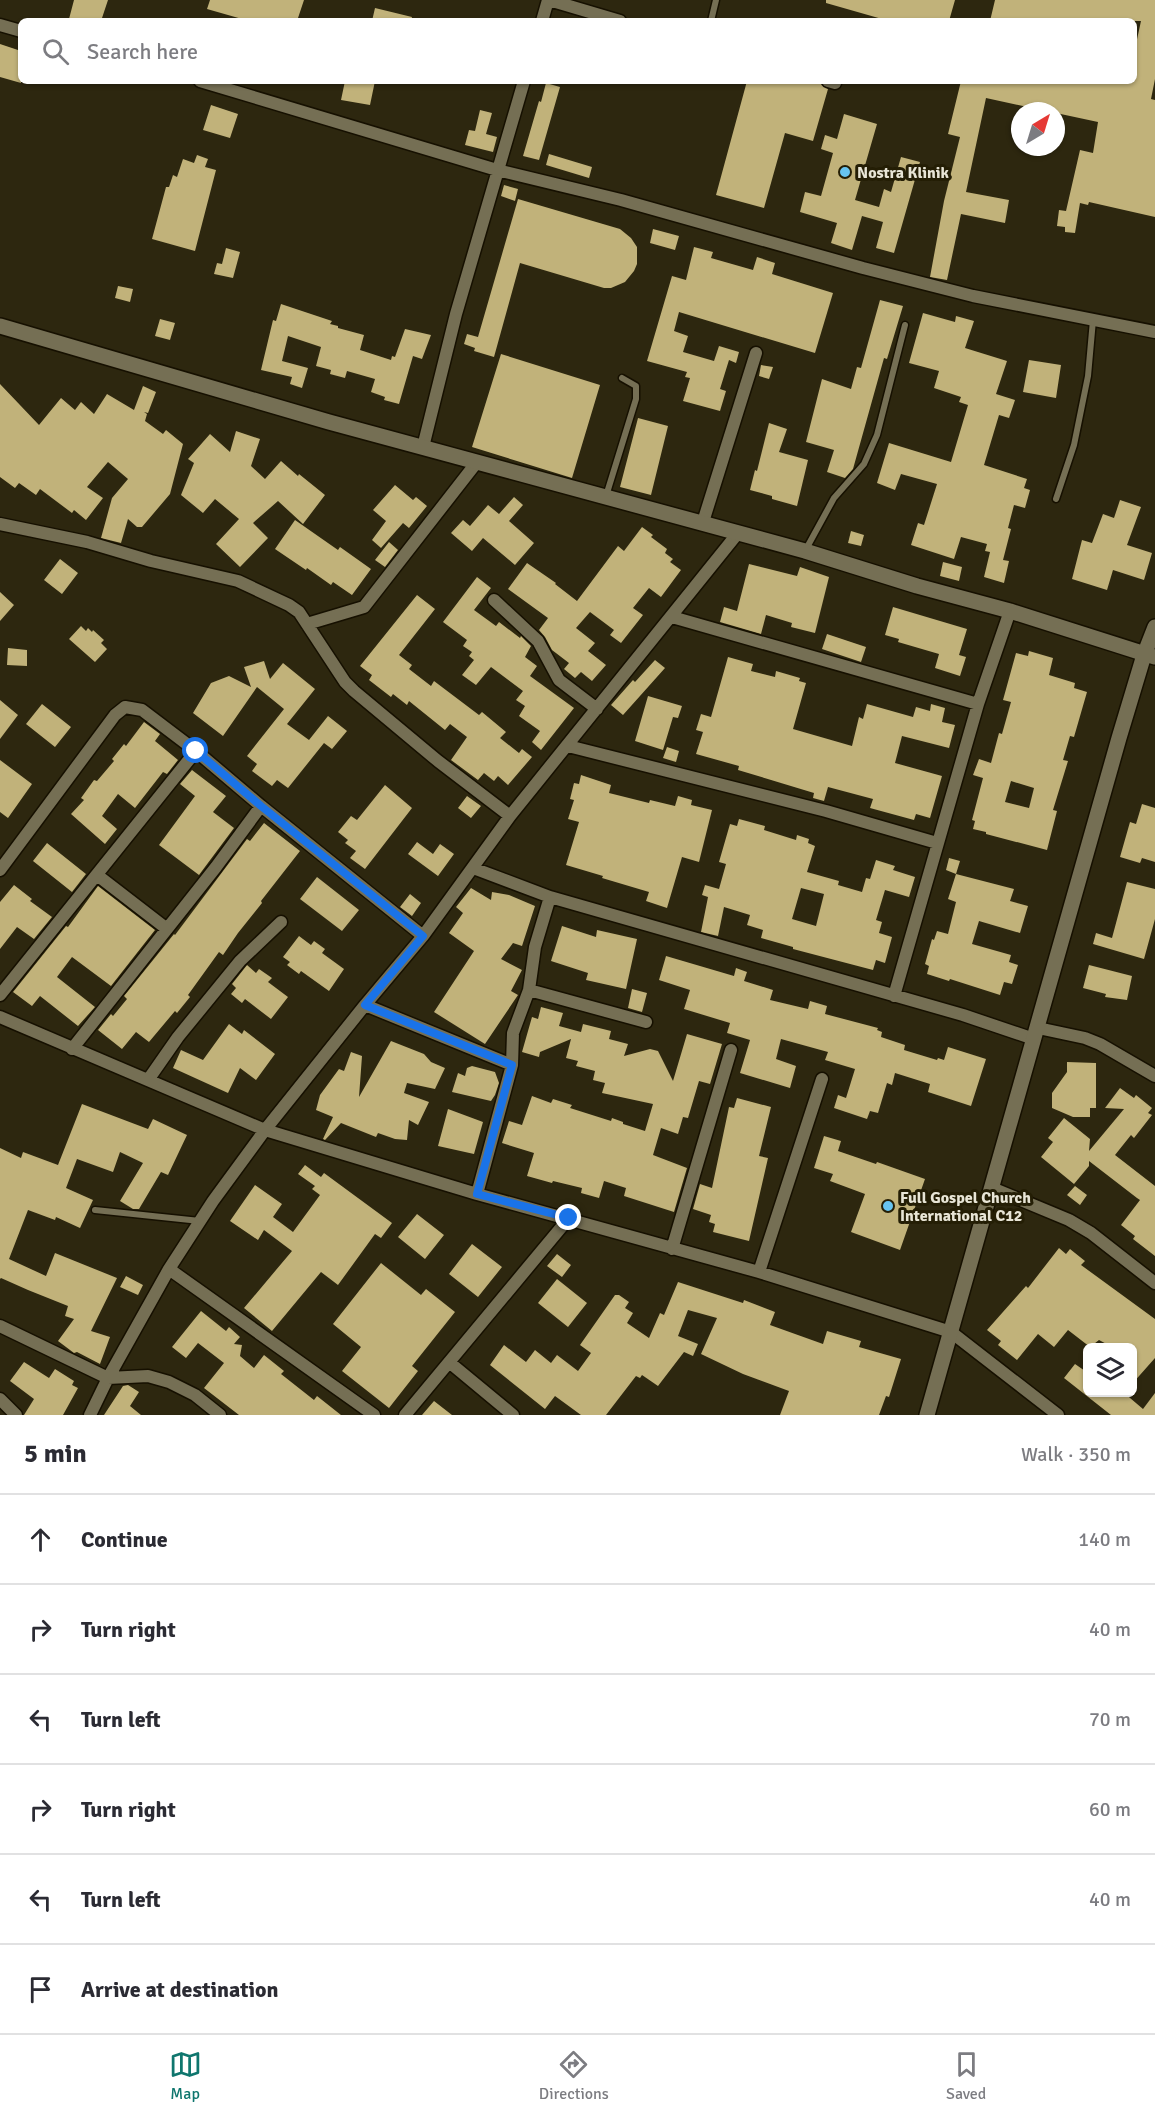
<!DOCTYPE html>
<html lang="en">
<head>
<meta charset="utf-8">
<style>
	body { margin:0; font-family:Signika,sans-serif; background:#f2f2f3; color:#2b2b33 }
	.controls { position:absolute; right:18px; bottom:18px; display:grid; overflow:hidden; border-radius:9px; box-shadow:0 2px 4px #0004 }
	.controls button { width:54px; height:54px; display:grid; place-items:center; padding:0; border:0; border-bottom:2px solid #e1e1e2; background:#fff; color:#2b2b33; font:30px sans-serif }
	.compass { position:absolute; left:1011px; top:102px; width:54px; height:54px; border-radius:50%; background:#fff; box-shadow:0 2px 4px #0004; rotate:38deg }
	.stop { position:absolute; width:18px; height:18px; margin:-14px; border:4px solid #1a73e8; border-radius:50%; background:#fff }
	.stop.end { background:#1a73e8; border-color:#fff; box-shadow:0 2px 6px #0008 }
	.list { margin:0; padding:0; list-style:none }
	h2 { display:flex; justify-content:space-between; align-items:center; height:78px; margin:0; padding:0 24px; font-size:26px }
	h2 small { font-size:20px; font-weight:400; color:#7c7c81 }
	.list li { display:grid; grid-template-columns:39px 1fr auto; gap:18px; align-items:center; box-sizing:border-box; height:90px; padding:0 24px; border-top:2px solid #e1e1e2 }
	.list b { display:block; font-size:22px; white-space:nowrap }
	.list em { font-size:20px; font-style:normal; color:#7c7c81 }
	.icon { flex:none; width:33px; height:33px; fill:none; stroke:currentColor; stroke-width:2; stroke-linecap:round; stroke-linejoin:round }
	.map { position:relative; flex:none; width:1155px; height:1415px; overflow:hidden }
	.search { position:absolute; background:#fff; box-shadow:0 2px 4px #0004; left:18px; right:18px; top:18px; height:66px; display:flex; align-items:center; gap:15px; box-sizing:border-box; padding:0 21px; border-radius:9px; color:#7c7c81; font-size:22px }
	.sheet { height:618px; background:#fff }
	nav { display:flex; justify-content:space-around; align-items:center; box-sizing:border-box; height:84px; border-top:2px solid #e1e1e2; background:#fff; font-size:16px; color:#7c7c81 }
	nav a { display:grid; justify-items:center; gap:3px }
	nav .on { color:#0f766e }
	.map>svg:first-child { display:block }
	.building { fill:#c1b27a; fill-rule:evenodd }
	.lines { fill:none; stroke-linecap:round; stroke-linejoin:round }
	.service-casing { stroke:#161000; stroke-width:9 }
	.minor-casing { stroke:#161000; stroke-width:15 }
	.tertiary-casing { stroke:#161000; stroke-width:18 }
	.service { stroke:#756f54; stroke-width:6 }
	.minor { stroke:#756f54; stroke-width:12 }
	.tertiary { stroke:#756f54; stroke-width:15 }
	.route { stroke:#1a73e8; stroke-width:8 }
	.poi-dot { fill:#67c4f0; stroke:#241e05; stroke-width:2 }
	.labels { text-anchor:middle; stroke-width:6; stroke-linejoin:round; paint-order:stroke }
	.poi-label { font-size:16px; font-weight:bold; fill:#e8e5d6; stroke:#241e05; text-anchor:start }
</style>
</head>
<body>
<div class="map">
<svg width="1155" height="1415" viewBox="0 0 1155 1415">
	<rect width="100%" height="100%" fill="#2d270f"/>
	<path class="building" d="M74 0H108L101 21 69 19Z
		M210 0H304L297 21H249L207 9Z
		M826 0H955L949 21H889L826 3Z
		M995 0H1155V79L1151 99 1155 100V217L1089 202 1088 205 1080 203 1075 233 1065 232V227L1057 226 1059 210 1066 211 1080 150 1093 153 1098 122 1056 113V111H1046L986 98 966 192 1009 200 1005 223 961 214 947 280 930 277 944 201 960 137 948 134 961 81H1134V53L1141 21H990Z
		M375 8 412 17 411 21H372Z
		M0 44 21 51V83L0 77Z
		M345 81H375L370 105 341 100Z
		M747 81H811L820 83 828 89 813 141 785 133 764 208 716 195Z
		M546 83 560 87 539 160 523 156 539 101 541 102Z
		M211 105 238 114 230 138 203 130Z
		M480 110 492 113 486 134 497 137 493 152 465 145 469 130 475 131Z
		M844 114 877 124 855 200 879 207 884 189 891 192 901 157 920 162 894 253 876 248 883 222 862 216 852 250 831 243 837 223 800 212 805 192 821 196 833 153 821 149 825 135 837 139Z
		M549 154 592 167 589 178 546 165Z
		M197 155 208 159 205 167 216 170 195 251 152 239 166 187H169L173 175 177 177 183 159 194 163Z
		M504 185 518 189 515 201 501 196Z
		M518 199 620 229 631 238 637 247V264L634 271 625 282 611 288H604L520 263 494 357 474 351 475 348 464 344 467 334 478 337Z
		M653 229 679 236 675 250 650 243Z
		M694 247 713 252 711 258 753 270 757 257 775 263 772 274 833 293 815 353 679 312 674 331 688 336 683 352 714 361 719 346 739 352 736 363 729 360 720 389 726 391 720 411 683 401 690 378 685 377 687 372 647 361 672 276 686 280Z
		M226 248 240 252 233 278 214 274 217 263 222 264Z
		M118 286 133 289 130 302 115 298Z
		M880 300 903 306 887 359 884 358 853 469 845 478 827 472 834 450 806 442 822 379 851 389 857 367 861 368Z
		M281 304 332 321 330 324 338 326V328L364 335 360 350 391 360 392 356 395 357 405 329 431 335 422 359 413 356 399 404 384 400 385 397 371 392 375 379 347 371 345 378 330 374 331 370 316 366 321 347 288 336 282 361 308 368 302 388 290 384 292 377 261 370 273 320 276 321Z
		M923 313 955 322 956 316 974 321 965 348 1007 361 996 394 1015 400 1009 418 999 415 984 465 1027 479 1024 488 1030 490 1025 508 1014 505 1008 528 1011 529 1003 560 1009 561 1004 583 984 577 990 552 985 551 987 544 961 537 954 559 911 545 918 523 924 525 937 484 901 474 895 490 877 483 889 443 951 462 968 405 959 402 961 397 934 388 939 371 909 363Z
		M160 319 175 323 170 340 155 336Z
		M501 354 600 385 572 478 472 447Z
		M1029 360 1061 365 1056 398 1023 392Z
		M761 365 773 367 769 379 759 376Z
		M0 384 39 425 61 398 75 410 81 402 94 414 107 394 134 410 143 386 156 392 148 413 144 412 147 414 145 421 163 434 166 430 183 444 170 494 142 527H137L128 519 121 543 101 538 112 498 128 479 108 462 87 487 103 498 86 520 74 510 72 513 40 489 36 495 19 483 15 488 0 477Z
		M638 418 668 426 651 495 620 487Z
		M769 423 787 429 779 452 808 460 797 506 772 499V496L750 490 755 470 757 471Z
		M236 431 260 439 251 466 265 479 281 461 298 476 299 474 325 495 303 524 278 501 253 523 268 538 240 567 216 544 239 519 215 499 203 513 181 495 194 463 188 459 210 434 230 452Z
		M395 485 413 500 416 497 427 506 409 528 403 523 381 548 372 540 386 521 373 510Z
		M514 497 523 505 509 521 534 543 515 565 483 538 472 551 451 533 463 520 470 526 488 505 499 514Z
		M1120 500 1141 507 1127 545 1152 553 1144 580 1113 570 1107 590 1072 579 1082 540 1092 543 1103 514 1114 518Z
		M295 520 338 550 340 547 371 569 352 595 333 582 331 585 307 568 306 570 275 549Z
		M642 527 653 535 651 537 667 549 665 553 673 559 670 562 681 570 661 597 649 588 633 608 643 615 621 643 610 635 614 630 590 612 576 628 595 643 588 651 606 665 592 681 581 672 575 678 564 669 569 663 552 650 545 637 539 630 548 618 508 589 527 563 556 583 555 584 577 601 618 546 624 551Z
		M851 531 864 535 861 546 848 543Z
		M389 542 398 550 385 567 375 560Z
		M60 559 78 573 62 594 44 580Z
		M943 562 962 567 959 581 940 576Z
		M749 564 797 576 800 567 829 577 815 633 791 627 792 623 766 615 761 634 720 622 724 607 737 611Z
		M477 577 491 588 474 610 496 626 499 622 520 638 521 636 531 646 525 657 537 666 530 676 574 708 541 750 532 742 540 731 519 716 525 706 516 700 523 691 491 667 476 685 462 675 474 660 469 656 472 652 463 646 467 640 443 622Z
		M0 592 14 605 0 621Z
		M417 595 435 609 399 655 412 665 409 669 431 686 434 681 479 715 482 712 506 732 500 738 519 753 522 749 532 757 508 785 498 776 494 781 484 773 478 780 451 760 467 737 450 724 445 730 409 701 407 705 393 694 391 697 369 680 372 675 360 666Z
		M893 607 967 629 959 655 966 657 960 676 935 668 939 654 898 642 899 639 885 635Z
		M81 626 86 631 88 628 92 632 93 630 104 640 101 643 107 649 95 662 69 639Z
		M827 634 866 647 861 662 822 649Z
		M8 648 27 650V666L7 665Z
		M1029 651 1053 658 1049 675 1075 683 1074 688 1087 692 1074 737 1070 736 1063 760 1068 761 1053 810 1057 811 1047 850 986 834V832L973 829 975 821 972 820 983 778 973 775 979 759 991 763 999 733 1002 734 1011 702 1003 700 1016 653 1028 656ZM1011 781 1034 788 1029 808 1005 802Z
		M728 657 753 664 751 671 775 677 776 671 800 678 799 681 806 683 793 729 852 746 859 717 863 719 867 704 913 717 916 707 930 711 931 704 945 708 942 722 955 725 949 748 902 736 895 763 942 776 930 818 916 814 914 820 870 808 873 799 828 787 824 801 813 798 814 793 738 770 739 766 696 754 703 732 696 730 701 714 711 717Z
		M655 660 665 668 623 715 611 705 633 680 635 682Z
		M264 661 270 679 283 663 315 689 287 724 309 740 328 716 347 731 332 749 324 743 288 788 277 780 272 786 252 771 257 764 247 756 284 709 257 687 223 736 193 713 211 683 229 676 251 687 244 667Z
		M648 696 682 706 678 718 673 717 663 750 635 741Z
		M0 700 18 715 0 739Z
		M42 704 71 727 55 747 26 724Z
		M144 722 160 734 155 741 178 760 167 774 163 772 135 808 118 794 102 816 117 829 105 844 71 814 84 800 81 798 94 780 97 781 114 761 112 759 124 744 126 746Z
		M667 747 679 751 676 762 663 758Z
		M0 760 32 784 8 818 0 812Z
		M192 770 226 796 213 812 234 828 199 875 159 845 195 796 180 784Z
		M581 775 611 785 609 793 649 803 650 800 675 806 678 796 692 800 691 805 712 810 699 862 682 857 667 908 646 901 649 892 602 878 603 876 566 865 579 822 568 819 574 800 570 799 574 783 579 784Z
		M385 785 412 808 365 869 350 858 356 851 345 843 348 840 338 832 351 816 357 820Z
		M467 796 481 806 471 818 458 808Z
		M1142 804 1155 808V862L1142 858 1140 863 1120 857 1130 822 1136 824Z
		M739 819 765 826 764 830 796 840 797 835 809 839 808 843 815 846 807 872 839 881 838 885 862 892 866 878 870 879 876 860 895 866 893 870 915 877 909 897 885 890 876 920 882 922 879 933 892 937 885 963 876 960 873 970 793 949V947L761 938 763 930 747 925 750 915 724 907 718 936 701 932 708 897 702 895 705 885 719 889 726 864 719 862 730 824 737 826ZM801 888 824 894 816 926 792 919Z
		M264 823 300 851 261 901 262 903 238 933 223 955 219 952 188 995 190 997 177 1013 175 1011 149 1042 136 1032 122 1049 98 1030 111 1014 113 1016 127 999 124 996 174 934 175 935 247 839 250 841Z
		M417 842 433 854 440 844 454 854 438 876 408 854Z
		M47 843 86 874 72 892 33 861Z
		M949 858 960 861 956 874 1014 889 1010 901 1028 906 1020 933 979 921 972 944 1011 955 1009 962 1018 965 1012 984 1004 982 1000 995 950 979 949 981 927 974 929 966 925 964 932 939 934 940 937 931 948 934 956 902 948 899 956 874 946 870Z
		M317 877 359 910 342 931 300 899Z
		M1127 882 1155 889V919L1144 959 1093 944 1096 933 1112 938Z
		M14 885 32 899 30 901 52 917 34 939 17 927 0 949V902Z
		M98 886 155 930 111 986 72 957 57 977 95 1007 78 1026 40 996 32 1006 13 992 66 926 68 927Z
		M471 888 491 900 492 892 509 895 535 906 522 946 513 943 501 959 522 970 511 991 518 995 485 1044 434 1012 474 951 449 933 463 913 456 907Z
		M410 894 421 903 412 916 400 907Z
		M562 926 596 937 597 930 637 939 626 989 586 980 588 973 551 961Z
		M299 936 311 945 314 941 325 949 322 953 344 969 329 991 301 971 299 974 287 965 290 962 283 957Z
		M666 956 734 976 736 968 747 972 744 981 773 990 770 1000 808 1009 810 1001 827 1006 825 1014 878 1028 877 1030 882 1032 881 1037 905 1045 904 1050 937 1060 938 1058 944 1060 948 1047 986 1059 971 1106 928 1092 930 1084 895 1073 892 1085 887 1083 878 1113 870 1111 867 1119 834 1108 838 1095 846 1098 855 1069 825 1060 828 1052 781 1039 776 1059 796 1066 790 1088 740 1073 750 1040 727 1033 730 1023 684 1009 690 990 659 980Z
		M247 965 256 973 259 969 272 978 268 982 288 997 271 1019 245 999 242 1003 231 994 236 988 232 984Z
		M1089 965 1132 976 1127 1000 1105 997 1106 994 1083 988Z
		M632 989 647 993 642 1012 628 1008Z
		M541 1007 563 1013 559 1026 581 1032 583 1024 611 1031 609 1039 628 1044 624 1056 650 1049 658 1051 673 1081 687 1034 722 1044 710 1084 699 1081 688 1118 683 1117 678 1134 661 1128 653 1155 687 1168 674 1212 624 1196 626 1188 604 1181 599 1198 581 1193 582 1188 553 1181 552 1183 527 1176 534 1153 502 1143 509 1121 522 1125 532 1096 551 1103 553 1099 572 1105 570 1108 611 1121 612 1118 623 1122V1124L645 1131 653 1104 602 1093 605 1083 593 1080 595 1071 576 1066 578 1061 566 1058 571 1039 540 1052 539 1057 522 1052 532 1017 538 1019Z
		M229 1024 242 1034 244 1030 275 1054 256 1080 240 1068 228 1093 173 1068 181 1050 203 1060Z
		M391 1041 424 1054 431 1062 445 1068 435 1089 407 1083 404 1093 429 1102 418 1125 409 1120 407 1140 395 1139 378 1133 376 1137 341 1123 325 1140 323 1139 333 1117 316 1110 320 1095 339 1069 344 1071 351 1052 362 1056 359 1097Z
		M1067 1062 1096 1063V1108H1090V1117H1073L1052 1108V1093L1067 1072Z
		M472 1066 495 1072 499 1083 495 1095 491 1101 452 1092 458 1073 465 1076 467 1068Z
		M1120 1088 1134 1098 1136 1095 1152 1108 1148 1113 1152 1115 1134 1138 1131 1135 1115 1155 1155 1186V1256L1133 1239 1135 1236 1121 1225 1140 1200 1137 1198 1089 1161V1166L1074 1184 1041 1157 1053 1142 1048 1138 1064 1118 1090 1139 1089 1151 1124 1109 1105 1108Z
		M737 1098 771 1107 759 1156 768 1158 749 1241 713 1232 715 1224 709 1222 711 1215 693 1209 700 1184 712 1188 729 1107 734 1108Z
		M82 1104 148 1129 153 1119 187 1135 168 1175 161 1172 139 1209H133L120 1201 143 1163 120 1152 113 1172 77 1159 66 1188 93 1200 80 1228 56 1217 55 1220 28 1210 9 1259 46 1276 55 1253 117 1278 91 1331 110 1337 100 1364 77 1352 74 1353 58 1341 74 1319 65 1316 68 1306 28 1290 1 1278 0 1279V1148L21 1158 23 1152 58 1165Z
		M448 1109 483 1122 474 1154 438 1146Z
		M824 1136 841 1141 838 1151 876 1164 877 1162 925 1179 900 1250 851 1232 865 1194 830 1181 833 1174 814 1168Z
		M305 1165 321 1177 324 1173 392 1223 381 1238 375 1234 338 1285 321 1272 272 1331 244 1308 292 1251 264 1230 258 1240 230 1221 255 1185 282 1204 273 1217 293 1232 320 1195 312 1189 315 1186 298 1174Z
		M1075 1186 1087 1195 1080 1205 1067 1195Z
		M417 1214 444 1235 425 1259 398 1237Z
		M472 1244 502 1267 478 1297 449 1274Z
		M1059 1248 1066 1254 1070 1249 1085 1261 1081 1265 1155 1319V1358L1132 1384V1347H1112L1099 1340 1090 1347 1068 1330 1054 1347 1038 1334 1017 1360 998 1345 1001 1341 987 1330 1026 1286 1028 1288Z
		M557 1254 571 1265 562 1277 547 1266Z
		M381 1263 421 1295 426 1289 455 1312 412 1366 418 1371 389 1408 342 1371 361 1347 333 1324Z
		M126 1276 143 1285 138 1295 120 1287Z
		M557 1279 587 1303 568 1327 538 1303Z
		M678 1282 743 1303 744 1300 775 1312 770 1325 823 1344 827 1331 861 1341 859 1347 901 1359 889 1397 886 1396 879 1415H780L789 1391 743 1374 701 1354 717 1318 688 1310 678 1336 698 1344 693 1356 684 1352 658 1386 642 1375 640 1378 636 1376 606 1415H581L555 1396 545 1409 490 1365 504 1345 526 1362 535 1350 551 1363 557 1355 578 1371 591 1353 580 1345 615 1295H619L629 1302 625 1308 633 1313 627 1323 649 1338 660 1313 664 1315Z
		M201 1311 226 1331 229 1327 240 1337 234 1344 242 1345 240 1356 254 1368 264 1355 284 1371 281 1374 314 1400 317 1396 341 1415H239L204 1388 224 1363 198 1343 186 1358 172 1347Z
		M24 1362 49 1378 55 1369 74 1381 72 1385 78 1388 63 1415H24L34 1399 10 1381Z
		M1075 1364 1088 1373V1392H1123L1143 1409 1155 1393V1415H1111L1064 1378Z
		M128 1385 139 1392 130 1406 141 1415H104L123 1386Z
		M434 1401 452 1415H422Z"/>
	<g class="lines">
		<g class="service-casing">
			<path id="service" d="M711 21 716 0
				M606 496 636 399V386L622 378
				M1056 499 1074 445 1088 376 1093 320
				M805 551 834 498 864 464 877 435 905 325
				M95 1210 200 1221"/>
		</g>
		<g class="minor-casing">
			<path id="minor" d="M549 0 620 21
				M542 21 548 0
				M0 25 21 31
				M200 81 497 170 621 200 863 268 973 296 1155 332
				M828 81 835 83
				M423 447 456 314 524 81
				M703 522 756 353
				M0 524 87 542 151 561 238 581 289 605 299 612 345 682 354 691 438 761 510 816
				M494 600 538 641 559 680 597 709
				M672 617 978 704
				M307 624 364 607 477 462
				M568 746 826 811 937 843
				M473 868 550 897 963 1015 1034 1039
				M0 870 115 715 125 707 142 710 196 751 261 806 423 936
				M97 875 167 929
				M529 990 646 1022
				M0 995 196 751
				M894 996 978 704 1010 611
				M365 1005 512 1065
				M0 1017 265 1130 477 1194 759 1272 951 1332 1058 1415
				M1038 1028 1085 1038 1100 1044 1155 1076
				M72 1049 216 867 261 806
				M148 1080 178 1037 240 961 281 922
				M992 1188 1069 1220 1091 1233 1155 1283
				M477 1194 512 1065 513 1033 529 990 535 947 550 897
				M672 1249 731 1050
				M169 1269 374 1415
				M759 1272 822 1079
				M0 1326 108 1378 148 1376 169 1382 195 1395 220 1415
				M449 1362 513 1415
				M0 1399 16 1415
				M90 1415 108 1378 169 1269 213 1201 265 1130 365 1005 423 936 510 816 738 533
				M405 1415 569 1218"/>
		</g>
		<g class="tertiary-casing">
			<path id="tertiary" d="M0 326 329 422 805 551 917 586 1010 611 1155 657
				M927 1415 1119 738 1144 655 1155 627"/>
		</g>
		<use href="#service" class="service"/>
		<use href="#minor" class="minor"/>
		<use href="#tertiary" class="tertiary"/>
	</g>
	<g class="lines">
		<path class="route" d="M196 751 261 806 423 936 365 1005 512 1065 477 1194 569 1218"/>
	</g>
	<g class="poi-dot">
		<circle cx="845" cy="172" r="6"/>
		<circle cx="888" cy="1206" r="6"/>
	</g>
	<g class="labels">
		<g class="poi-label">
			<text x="857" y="178">Nostra Klinik</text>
			<text x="900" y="1203">Full Gospel Church<tspan x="900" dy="18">International C12</tspan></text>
		</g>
	</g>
</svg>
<div class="controls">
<button><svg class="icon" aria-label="layers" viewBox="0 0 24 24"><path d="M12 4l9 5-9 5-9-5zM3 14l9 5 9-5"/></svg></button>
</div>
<svg class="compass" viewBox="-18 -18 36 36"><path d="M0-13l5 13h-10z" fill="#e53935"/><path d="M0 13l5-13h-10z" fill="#7c7c81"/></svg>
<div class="stop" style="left:196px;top:751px"></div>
<div class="stop end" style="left:569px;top:1218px"></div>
<div class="search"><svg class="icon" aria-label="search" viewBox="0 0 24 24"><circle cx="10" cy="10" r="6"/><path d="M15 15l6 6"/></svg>Search here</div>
</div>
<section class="sheet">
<h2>5 min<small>Walk · 350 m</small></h2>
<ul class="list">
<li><svg class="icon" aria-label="ahead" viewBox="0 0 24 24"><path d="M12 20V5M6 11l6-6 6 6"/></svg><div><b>Continue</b></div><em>140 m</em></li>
<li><svg class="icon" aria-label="right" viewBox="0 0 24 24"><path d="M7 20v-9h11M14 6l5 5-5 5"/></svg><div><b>Turn right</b></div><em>40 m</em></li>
<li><svg class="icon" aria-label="left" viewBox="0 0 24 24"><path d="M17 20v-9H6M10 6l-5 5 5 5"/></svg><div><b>Turn left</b></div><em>70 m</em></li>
<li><svg class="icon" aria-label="right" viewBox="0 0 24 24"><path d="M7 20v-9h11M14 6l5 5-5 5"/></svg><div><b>Turn right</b></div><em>60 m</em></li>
<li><svg class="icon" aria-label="left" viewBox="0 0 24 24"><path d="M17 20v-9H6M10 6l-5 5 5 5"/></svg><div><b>Turn left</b></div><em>40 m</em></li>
<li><svg class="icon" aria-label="arrive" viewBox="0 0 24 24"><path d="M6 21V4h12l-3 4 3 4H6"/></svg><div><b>Arrive at destination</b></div></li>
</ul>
</section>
<nav>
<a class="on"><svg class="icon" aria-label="map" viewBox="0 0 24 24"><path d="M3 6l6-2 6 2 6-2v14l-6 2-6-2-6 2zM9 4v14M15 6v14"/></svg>Map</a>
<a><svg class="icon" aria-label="directions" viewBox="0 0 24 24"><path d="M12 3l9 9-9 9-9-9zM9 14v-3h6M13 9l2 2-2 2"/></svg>Directions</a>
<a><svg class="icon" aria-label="saved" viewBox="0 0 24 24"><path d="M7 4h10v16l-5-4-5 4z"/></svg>Saved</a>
</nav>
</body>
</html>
